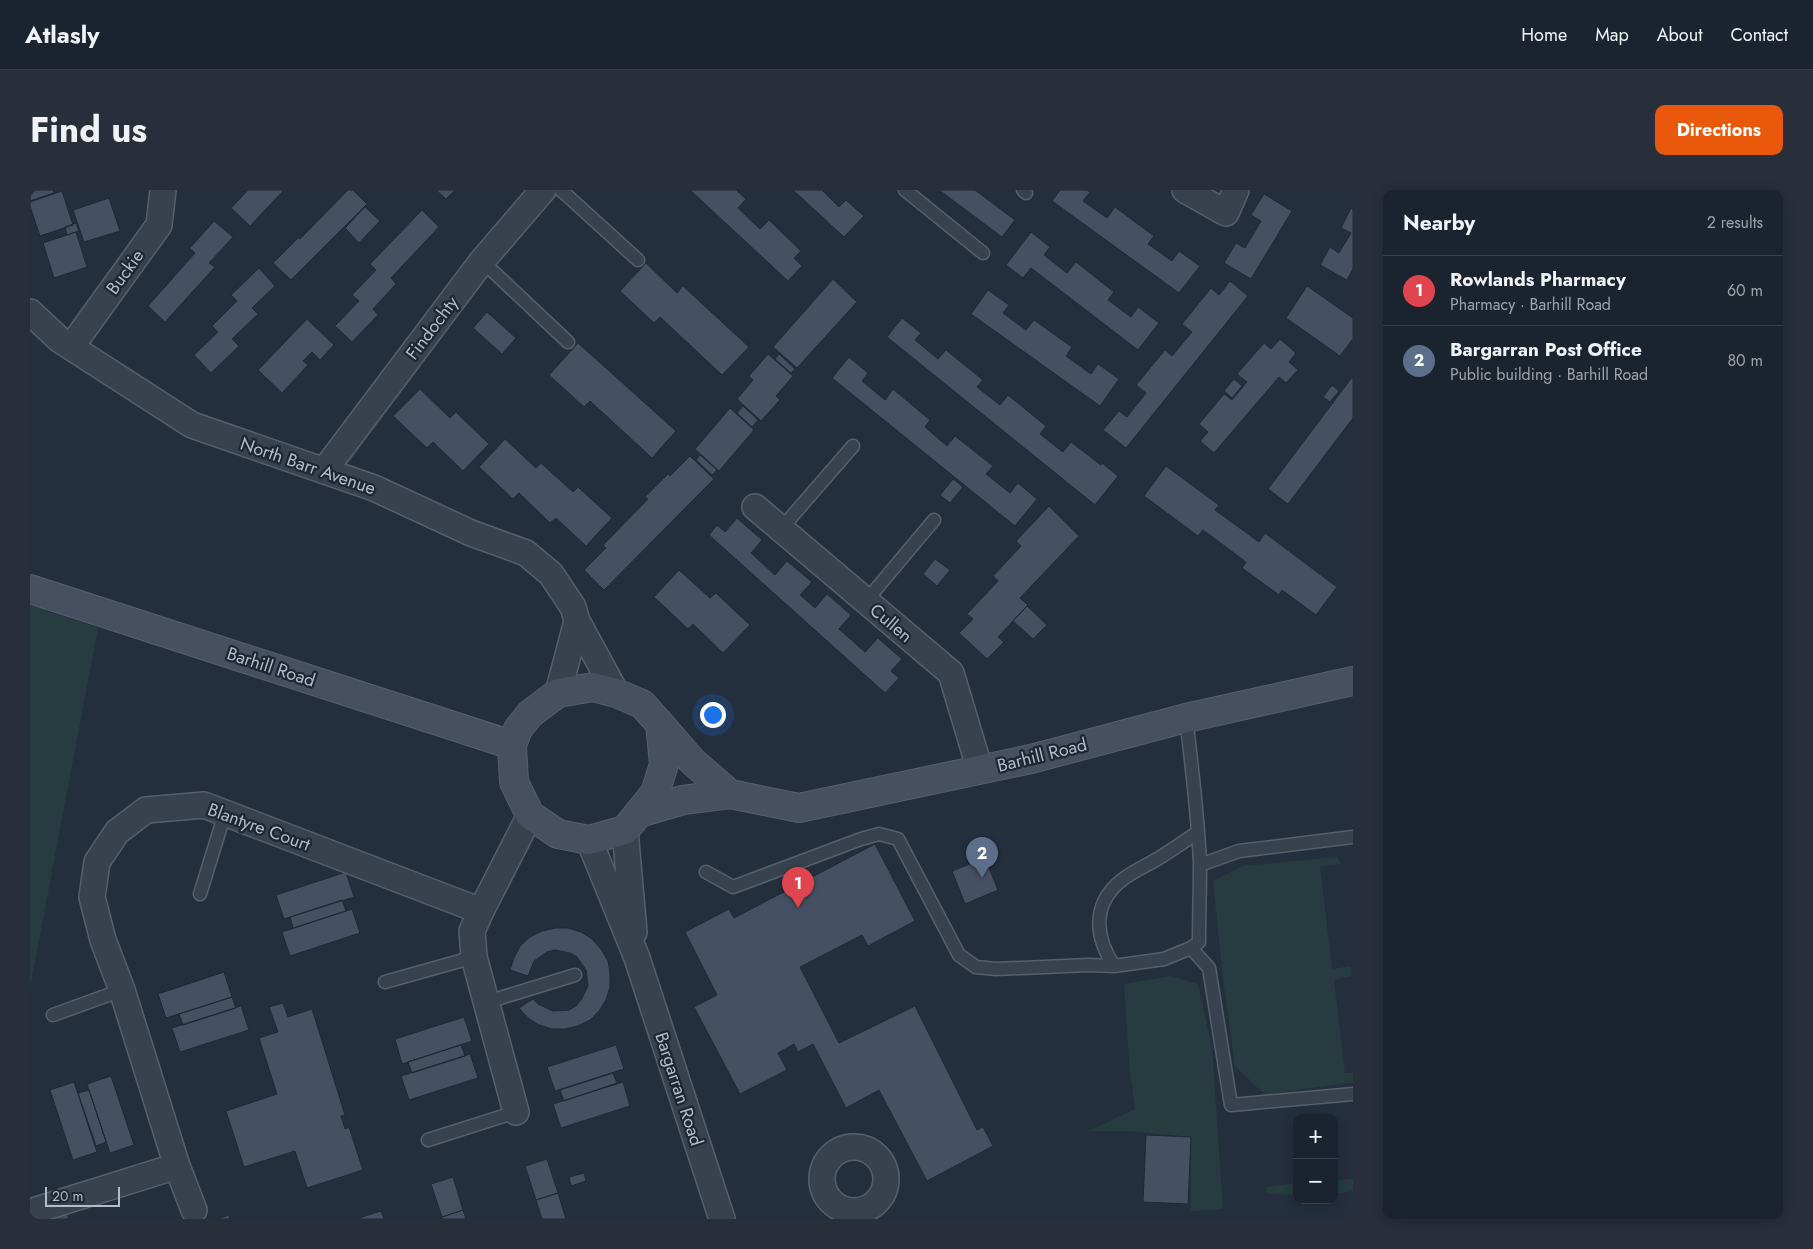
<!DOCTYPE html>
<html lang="en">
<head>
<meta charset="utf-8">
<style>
	body { margin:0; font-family:Jost,sans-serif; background:#282f3a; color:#f1f3f6 }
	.controls { position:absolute; right:15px; bottom:15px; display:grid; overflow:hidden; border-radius:10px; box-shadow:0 2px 12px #0003 }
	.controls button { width:45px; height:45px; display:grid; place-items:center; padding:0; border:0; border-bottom:1px solid #39404a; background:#1b232e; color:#f1f3f6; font:25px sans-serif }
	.scale { position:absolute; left:15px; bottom:12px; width:75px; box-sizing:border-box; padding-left:5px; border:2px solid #b4bcc9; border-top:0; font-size:14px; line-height:18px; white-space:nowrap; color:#b4bcc9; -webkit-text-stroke:4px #1d2633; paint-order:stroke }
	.you { position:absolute; left:682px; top:524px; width:18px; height:18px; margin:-12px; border:4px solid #fff; border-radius:50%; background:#1a73e8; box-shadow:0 0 0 8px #1a73e833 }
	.badge { display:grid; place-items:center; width:32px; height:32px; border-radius:50%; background:#ea580c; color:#fff; font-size:16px; font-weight:700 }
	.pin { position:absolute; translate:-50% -41px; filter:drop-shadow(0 1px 2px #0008) }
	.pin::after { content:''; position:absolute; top:26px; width:18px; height:15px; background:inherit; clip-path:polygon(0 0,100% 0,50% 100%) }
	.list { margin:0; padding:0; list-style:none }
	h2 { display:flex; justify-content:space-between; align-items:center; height:65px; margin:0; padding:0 20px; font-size:21px }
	h2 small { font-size:16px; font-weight:400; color:#a0a4aa }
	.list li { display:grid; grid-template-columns:32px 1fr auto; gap:15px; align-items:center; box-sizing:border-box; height:70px; padding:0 20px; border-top:1px solid #39404a }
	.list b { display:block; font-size:19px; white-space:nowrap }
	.list p { margin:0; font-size:16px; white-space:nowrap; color:#a0a4aa }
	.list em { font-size:16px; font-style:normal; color:#a0a4aa }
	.map { position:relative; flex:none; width:1323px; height:1029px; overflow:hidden; border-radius:10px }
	header { display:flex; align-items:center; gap:30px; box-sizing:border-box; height:70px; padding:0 25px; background:#1b232e; border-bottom:1px solid #39404a }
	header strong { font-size:24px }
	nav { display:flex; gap:28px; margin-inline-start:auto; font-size:18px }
	.intro { display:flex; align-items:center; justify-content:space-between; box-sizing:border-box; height:120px; padding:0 30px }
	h1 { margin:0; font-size:35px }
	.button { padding:12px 22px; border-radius:10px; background:#ea580c; color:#fff; font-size:18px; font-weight:700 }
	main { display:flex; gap:30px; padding:0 30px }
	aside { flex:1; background:#1b232e; border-radius:10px; box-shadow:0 2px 12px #0003 }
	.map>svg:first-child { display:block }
	.green { fill:#263c3f }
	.building { fill:#455162; stroke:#1f2835 }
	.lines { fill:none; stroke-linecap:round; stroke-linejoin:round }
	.lane-casing { stroke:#565f6c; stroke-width:15 }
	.street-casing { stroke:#565f6c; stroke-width:28 }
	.secondary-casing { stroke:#565f6c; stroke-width:30 }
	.lane { stroke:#38414e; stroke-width:12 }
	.street { stroke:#38414e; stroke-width:25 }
	.secondary { stroke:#465061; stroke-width:28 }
	.labels { text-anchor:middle; stroke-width:4.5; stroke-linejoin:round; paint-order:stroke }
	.street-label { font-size:18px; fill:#b4bcc9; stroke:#1d2633 }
</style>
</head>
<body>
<header>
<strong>Atlasly</strong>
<nav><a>Home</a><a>Map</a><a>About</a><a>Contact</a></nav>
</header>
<div class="intro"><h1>Find us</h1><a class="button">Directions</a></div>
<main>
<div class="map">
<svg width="1323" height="1029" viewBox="0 0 1323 1029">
	<rect width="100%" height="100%" fill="#242f3e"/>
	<path class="green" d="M0 415 68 438 0 798Z
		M1307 667 1311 674 1290 676 1302 779 1321 776 1322 786 1304 790 1315 883H1323V892L1235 905 1205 876 1193 789 1183 691 1213 676Z
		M1141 786 1168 794 1182 858 1193 1019 1161 1021V947L1099 941H1059L1105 919 1100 883 1094 794Z
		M1323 989V1001L1304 1004V990Z
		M1267 993V1005L1238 1004 1236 997Z"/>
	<path class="building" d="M0 0H23L24 3 0 11Z
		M218 0H254L220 36 201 18Z
		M318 0H323L337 14 261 90 243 73 269 47 270 49Z
		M406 0H425L416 9Z
		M660 0H706L716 9 708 18 730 39 739 30 771 61 764 68 772 76 758 91Z
		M763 0H792L809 17 816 10 834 26 814 47Z
		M909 0H945L985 30 972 47Z
		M1030 0H1057L1060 2 1053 11 1077 28 1085 17 1124 46 1118 54 1142 71 1149 61 1170 76 1149 103 1022 11Z
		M32 1 43 35 10 46 0 16V12Z
		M1234 4 1262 21 1221 89 1194 73 1206 53 1215 58 1231 31 1221 25Z
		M79 8 90 41 54 52 43 20Z
		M335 17 350 31 329 53 315 38Z
		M1321 18 1323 19V79L1317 90 1290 75 1300 57 1309 63 1321 43 1311 38Z
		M392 20 409 37 361 88 366 94 343 119 348 125 322 152 305 136 329 111 322 105 346 80 340 74Z
		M184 31 203 47 179 73 185 77 135 132 118 116 165 63 160 58Z
		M46 33 49 41 37 45 35 37Z
		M46 42 57 77 24 88 13 53Z
		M1001 42 1020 57 1014 65 1037 83 1046 72 1084 102 1078 110 1101 127 1108 117 1129 133 1108 160 1001 78 993 88 976 75Z
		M616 73 647 103 653 96 719 157 692 185 630 127 624 133 590 101Z
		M229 78 245 96 222 118 228 124 202 149 209 156 181 183 164 165 188 142 182 136 207 111 201 105Z
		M803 89 827 112 767 178 743 157Z
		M1200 91 1218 106 1096 258 1073 240 1089 221 1097 227 1116 203 1106 195 1135 160 1142 166 1162 142 1152 134 1181 98 1189 105Z
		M1277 96 1323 128V151L1322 150 1310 166 1256 128Z
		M958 100 979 115 973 123 996 140 1004 130 1042 157 1036 166 1061 184 1068 174 1089 189 1070 216 941 124Z
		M457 122 486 148 472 164 443 138Z
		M872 128 891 143 885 150 908 169 916 160 953 190 947 197 970 215 978 205 1016 236 1010 244 1033 262 1041 252 1071 275 1072 273 1088 286 1065 315 857 147Z
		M277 129 304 155 290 170 282 162 273 171 278 175 252 203 228 180Z
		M1250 149 1266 163 1259 172 1268 180 1256 193 1249 187 1184 263 1170 251 1178 242 1169 234 1194 204 1202 210 1217 192 1207 184 1234 153 1241 159Z
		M548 153 646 241 622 268 560 211 554 217 519 185Z
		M738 164 763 186 746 206 750 210 731 231 707 209 723 190 719 186Z
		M749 164 765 179 761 183 745 169Z
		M819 167 838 183 832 191 855 210 863 199 900 230 895 237 917 256 925 246 963 276 956 284 980 303 988 293 1007 309 985 336 802 188Z
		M1323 186V228L1258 314 1238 299Z
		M1204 189 1212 196 1202 208 1194 201Z
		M1302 195 1309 201 1300 212 1293 207Z
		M390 199 420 228 426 222 459 254 433 281 403 252 397 258 363 226Z
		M713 216 728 230 722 237 707 223Z
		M700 218 724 240 689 281 665 259Z
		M475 249 506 278 511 273 543 302 548 297 582 328 556 356 526 328 520 333 489 303 483 309 449 277Z
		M670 265 687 280 682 285 666 270Z
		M660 266 684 289 574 400 554 380 576 358 573 355 618 309 615 307 638 284 640 286Z
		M1136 276 1189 315 1185 320 1229 352 1235 343 1307 397 1286 425 1252 400 1249 405 1212 378 1216 372 1173 340 1168 346 1114 306Z
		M923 289 933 297 920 313 910 305Z
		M1019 316 1049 346 990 408 998 415 968 447 974 452 957 469 929 443 943 429 937 424 968 391 963 386 991 356 986 351Z
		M707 328 732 350 721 363 745 385 757 371 782 392 770 405 785 418 797 404 821 425 809 439 835 462 848 448 872 469 861 481 869 488 855 503 679 345 687 335 695 342Z
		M905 369 920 380 907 396 893 384Z
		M649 380 680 408 686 403 720 435 693 463 663 434 658 439 624 407Z
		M997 416 1017 435 1003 449 983 431Z
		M845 654 885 731 838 756 832 745 770 777 809 853 885 816 947 940 953 937 963 956 897 991 849 900 816 918 783 854 768 862 764 854 748 863 757 880 710 904 664 817 687 805 655 742 699 719 704 728Z
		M955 668 968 700 935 714 922 681Z
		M316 682 324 707 254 729 246 705Z
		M312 710 316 721 263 738 260 727Z
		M322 719 330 743 260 766 252 742Z
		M525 738H538L551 742 562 749 571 759 578 771 580 784V797L576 810 569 821 560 830 548 836 535 839H522L509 835 498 828 489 818 503 809 508 814 523 821 539 820 546 816 551 810 558 796 556 780 547 767 540 763 525 760 517 762 504 771 498 786 480 780 484 768 490 756 500 747 512 741Z
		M194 782 202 807 136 828 128 804Z
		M202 807 206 818 153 835 149 824Z
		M253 813 258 827 282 819 315 925 311 926 315 939 319 937 333 980 277 998 265 961 214 977 196 921 247 904 229 848 248 842 239 817Z
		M211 816 219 840 150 862 142 838Z
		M434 827 442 851 372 874 365 849Z
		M431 855 435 866 382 883 378 872Z
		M586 855 594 879 525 901 517 877Z
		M440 864 448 888 379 910 371 886Z
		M583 883 587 893 534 911 530 900Z
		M81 886 104 955 80 963 57 894Z
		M44 892 67 962 43 970 20 900Z
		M593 892 600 916 531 938 523 914Z
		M59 900 76 952 66 956 48 903Z
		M1116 945 1161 947 1158 1014 1113 1012Z
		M517 969 528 1003 506 1010 495 976Z
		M554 983 556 991 541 996 539 987Z
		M423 987 433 1020 412 1027 401 994Z
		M528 1003 536 1029H512L506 1010Z
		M433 1020 436 1029H412V1027Z
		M351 1021 354 1029H330L329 1028Z
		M37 1023 39 1029H19Z
		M199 1025 200 1029H187Z"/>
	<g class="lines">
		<g class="lane-casing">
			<path id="lane" d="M531 0 608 70
				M875 0 953 63
				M993 0 996 3
				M452 71 538 152
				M751 339 823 256
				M836 411 904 330
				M1170 675 1209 661 1323 647
				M676 682 703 697 831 649 849 644 868 649 929 765 946 777 966 779 1059 775 1084 776 1134 769 1161 758 1169 752C1169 726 1170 700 1170 674 1168 625 1162 577 1156 528
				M170 704 195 623
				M1161 758 1179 778 1201 915 1323 904
				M1084 776C1062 742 1063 708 1099 685 1108 679 1119 674 1129 668 1142 660 1155 651 1168 642
				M355 792 444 767
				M457 812 545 785
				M23 825 92 800
				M398 950 486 922"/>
		</g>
		<g class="street-casing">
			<path id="street" d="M1155 0 1196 23 1206 0
				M0 122 30 150 162 235 344 298 441 343 496 363 521 384 543 417 547 431 586 503
				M41 157 129 35 133 0
				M294 281 452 71 513 0
				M725 317 921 483 950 580
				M528 503 547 431
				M595 640 604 742
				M559 650 607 768 692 1029
				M486 922 444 767 442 741 451 721 500 625
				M792 989a32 32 0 1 1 64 0a32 32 0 1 1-64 0Z
				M164 1020 147 976 92 800 73 750 62 707 67 672 87 642 116 620 174 615 451 721
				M0 1022 147 976"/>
		</g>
		<g class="secondary-casing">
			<path id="secondary" d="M0 399 482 555
				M630 534 634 574 625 603 595 640 559 650 528 644 500 625 484 592 482 555 488 539 500 524 528 503 563 497 586 503 612 514 630 534 662 571 700 604
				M609 623 653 610 700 604 769 618 1001 569 1156 528 1323 491"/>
		</g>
		<use href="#lane" class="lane"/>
		<use href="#street" class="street"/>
		<use href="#secondary" class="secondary"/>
	</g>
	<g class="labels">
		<g class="street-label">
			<text transform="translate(95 82) rotate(-54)" y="6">Buckie</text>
			<text transform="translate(402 138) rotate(-53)" y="6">Findochty</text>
			<text transform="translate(278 276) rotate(19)" y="6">North Barr Avenue</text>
			<text transform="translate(861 433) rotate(40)" y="6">Cullen</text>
			<text transform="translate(241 477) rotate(18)" y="6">Barhill Road</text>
			<text transform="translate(1012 565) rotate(-14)" y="6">Barhill Road</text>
			<text transform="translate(229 637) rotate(20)" y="6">Blantyre Court</text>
			<text transform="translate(649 899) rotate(72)" y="6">Bargarran Road</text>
		</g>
	</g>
</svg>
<div class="controls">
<button>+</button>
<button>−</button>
</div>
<div class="scale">20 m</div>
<div class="you"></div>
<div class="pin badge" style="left:768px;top:718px;background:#e0444e">1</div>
<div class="pin badge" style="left:952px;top:688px;background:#5c6f8a">2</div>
</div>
<aside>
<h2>Nearby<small>2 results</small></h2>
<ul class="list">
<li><span class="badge" style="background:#e0444e">1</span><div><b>Rowlands Pharmacy</b><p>Pharmacy · Barhill Road</p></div><em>60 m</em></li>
<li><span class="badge" style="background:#5c6f8a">2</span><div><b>Bargarran Post Office</b><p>Public building · Barhill Road</p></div><em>80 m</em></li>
</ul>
</aside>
</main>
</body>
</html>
